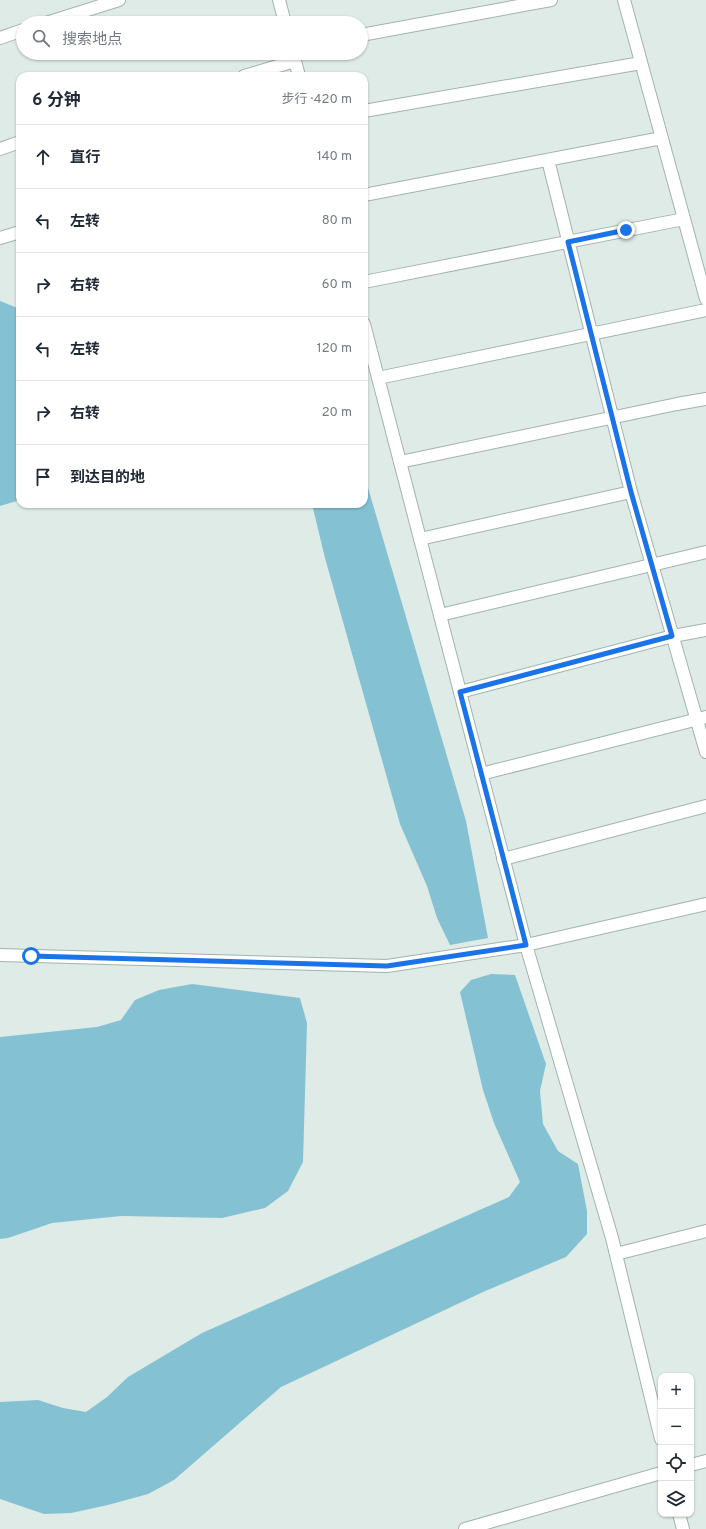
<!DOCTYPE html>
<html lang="zh">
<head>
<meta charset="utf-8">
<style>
	body { margin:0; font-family:Overpass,"Noto Sans SC",sans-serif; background:#f2f2f3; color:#1f2937 }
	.controls { position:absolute; right:12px; bottom:12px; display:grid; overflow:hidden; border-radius:8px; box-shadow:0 1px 3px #0004 }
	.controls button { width:36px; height:36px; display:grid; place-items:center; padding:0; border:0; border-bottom:1px solid #e0e1e3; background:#fff; color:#1f2937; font:20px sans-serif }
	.stop { position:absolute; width:12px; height:12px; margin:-9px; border:3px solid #1a73e8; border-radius:50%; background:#fff }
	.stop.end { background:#1a73e8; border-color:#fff; box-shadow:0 1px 4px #0008 }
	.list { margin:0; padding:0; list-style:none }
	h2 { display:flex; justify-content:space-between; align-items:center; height:52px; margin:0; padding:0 16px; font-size:17px }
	h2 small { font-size:13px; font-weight:400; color:#747a83 }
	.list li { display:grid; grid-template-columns:26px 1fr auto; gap:12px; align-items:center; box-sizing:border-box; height:64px; padding:0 16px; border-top:1px solid #e0e1e3 }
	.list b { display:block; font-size:15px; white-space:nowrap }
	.list em { font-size:13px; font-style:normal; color:#747a83 }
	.icon { flex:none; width:22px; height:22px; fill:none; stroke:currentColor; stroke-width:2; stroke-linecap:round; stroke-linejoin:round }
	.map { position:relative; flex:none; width:706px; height:1529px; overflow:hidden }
	.search { position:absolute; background:#fff; box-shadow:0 1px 3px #0004; left:16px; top:16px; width:352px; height:44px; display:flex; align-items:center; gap:10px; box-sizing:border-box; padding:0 14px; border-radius:22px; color:#747a83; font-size:15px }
	.panel { position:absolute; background:#fff; box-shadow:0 1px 3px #0004; left:16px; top:72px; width:352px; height:436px; border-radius:12px }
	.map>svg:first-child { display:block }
	.water { fill:#84c2d3 }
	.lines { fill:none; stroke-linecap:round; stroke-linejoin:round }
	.lane-casing { stroke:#a2b3ae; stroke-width:14 }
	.street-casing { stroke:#a2b3ae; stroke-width:14 }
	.lane { stroke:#fff; stroke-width:12 }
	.street { stroke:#fff; stroke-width:12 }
	.route { stroke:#1a73e8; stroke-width:5 }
</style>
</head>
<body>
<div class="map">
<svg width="706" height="1529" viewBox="0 0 706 1529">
	<rect width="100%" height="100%" fill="#dfebe6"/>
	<path class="water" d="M0 301 20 309V500L0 506Z
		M364 468 366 481 466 821 488 938 450 945 437 918 427 886 400 824 325 558 312 504H364Z
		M491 974 515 975 546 1064 540 1091 543 1124 558 1151 578 1164 587 1211V1234L566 1257 483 1292 281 1387 174 1480 148 1494 108 1505 71 1513 44 1514 0 1499V1402L38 1400 63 1408 86 1412 107 1397 128 1377 202 1333 509 1197 520 1182 494 1123 483 1090 460 992 471 980Z
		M192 984 300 998 307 1023 303 1162 288 1191 265 1208 222 1218 121 1216 52 1223 8 1238 0 1239V1037L97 1027 121 1020 135 1000 159 990Z"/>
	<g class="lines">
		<g class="lane-casing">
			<path id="lane" d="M624 0 706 299
				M361 35 551 0
				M244 76 295 61
				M364 111 641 63
				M0 149 20 142
				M548 160 631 492 706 752
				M364 195 662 138
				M0 238 20 232
				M364 282 684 219
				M378 378 706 310
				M400 462 677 404 706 399
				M420 539 631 492
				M440 615 706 552
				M460 692 673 636 706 630
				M481 774 706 717
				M503 859 706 806
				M616 1254 706 1231
				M691 1465 706 1461
				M465 1529 661 1473"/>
		</g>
		<g class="street-casing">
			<path id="street" d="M279 0 285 23
				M46 23 119 0
				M0 38 23 30
				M293 53 299 76
				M364 324 526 945 612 1238 661 1439
				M0 955 387 966 526 945 706 904
				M679 1514 683 1529"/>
		</g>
		<use href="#lane" class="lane"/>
		<use href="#street" class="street"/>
	</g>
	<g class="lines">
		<path class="route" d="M31 956 387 966 526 945 460 692 672 636 631 492 568 242 626 230"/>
	</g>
</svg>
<div class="controls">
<button>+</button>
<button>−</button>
<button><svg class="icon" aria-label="locate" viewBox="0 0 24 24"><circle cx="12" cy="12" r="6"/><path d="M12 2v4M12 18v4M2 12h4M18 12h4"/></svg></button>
<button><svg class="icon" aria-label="layers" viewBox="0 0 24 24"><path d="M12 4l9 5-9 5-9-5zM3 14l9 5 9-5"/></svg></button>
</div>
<div class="stop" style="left:31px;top:956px"></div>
<div class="stop end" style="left:626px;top:230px"></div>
<div class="search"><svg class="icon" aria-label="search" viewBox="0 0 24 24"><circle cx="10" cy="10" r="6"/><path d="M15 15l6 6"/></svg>搜索地点</div>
<section class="panel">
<h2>6 分钟<small>步行 · 420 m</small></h2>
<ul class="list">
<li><svg class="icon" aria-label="ahead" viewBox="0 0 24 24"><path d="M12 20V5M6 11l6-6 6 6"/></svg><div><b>直行</b></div><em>140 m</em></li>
<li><svg class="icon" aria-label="left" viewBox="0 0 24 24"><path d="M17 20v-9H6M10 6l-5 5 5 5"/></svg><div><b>左转</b></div><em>80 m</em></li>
<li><svg class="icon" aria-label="right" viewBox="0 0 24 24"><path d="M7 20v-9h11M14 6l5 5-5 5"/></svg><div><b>右转</b></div><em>60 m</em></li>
<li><svg class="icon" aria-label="left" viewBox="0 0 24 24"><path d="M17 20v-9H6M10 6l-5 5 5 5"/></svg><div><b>左转</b></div><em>120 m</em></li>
<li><svg class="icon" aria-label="right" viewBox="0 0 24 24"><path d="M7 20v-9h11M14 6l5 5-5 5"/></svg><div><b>右转</b></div><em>20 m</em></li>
<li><svg class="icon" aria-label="arrive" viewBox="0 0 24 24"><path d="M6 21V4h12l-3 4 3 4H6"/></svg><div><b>到达目的地</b></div></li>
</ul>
</section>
</div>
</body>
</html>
